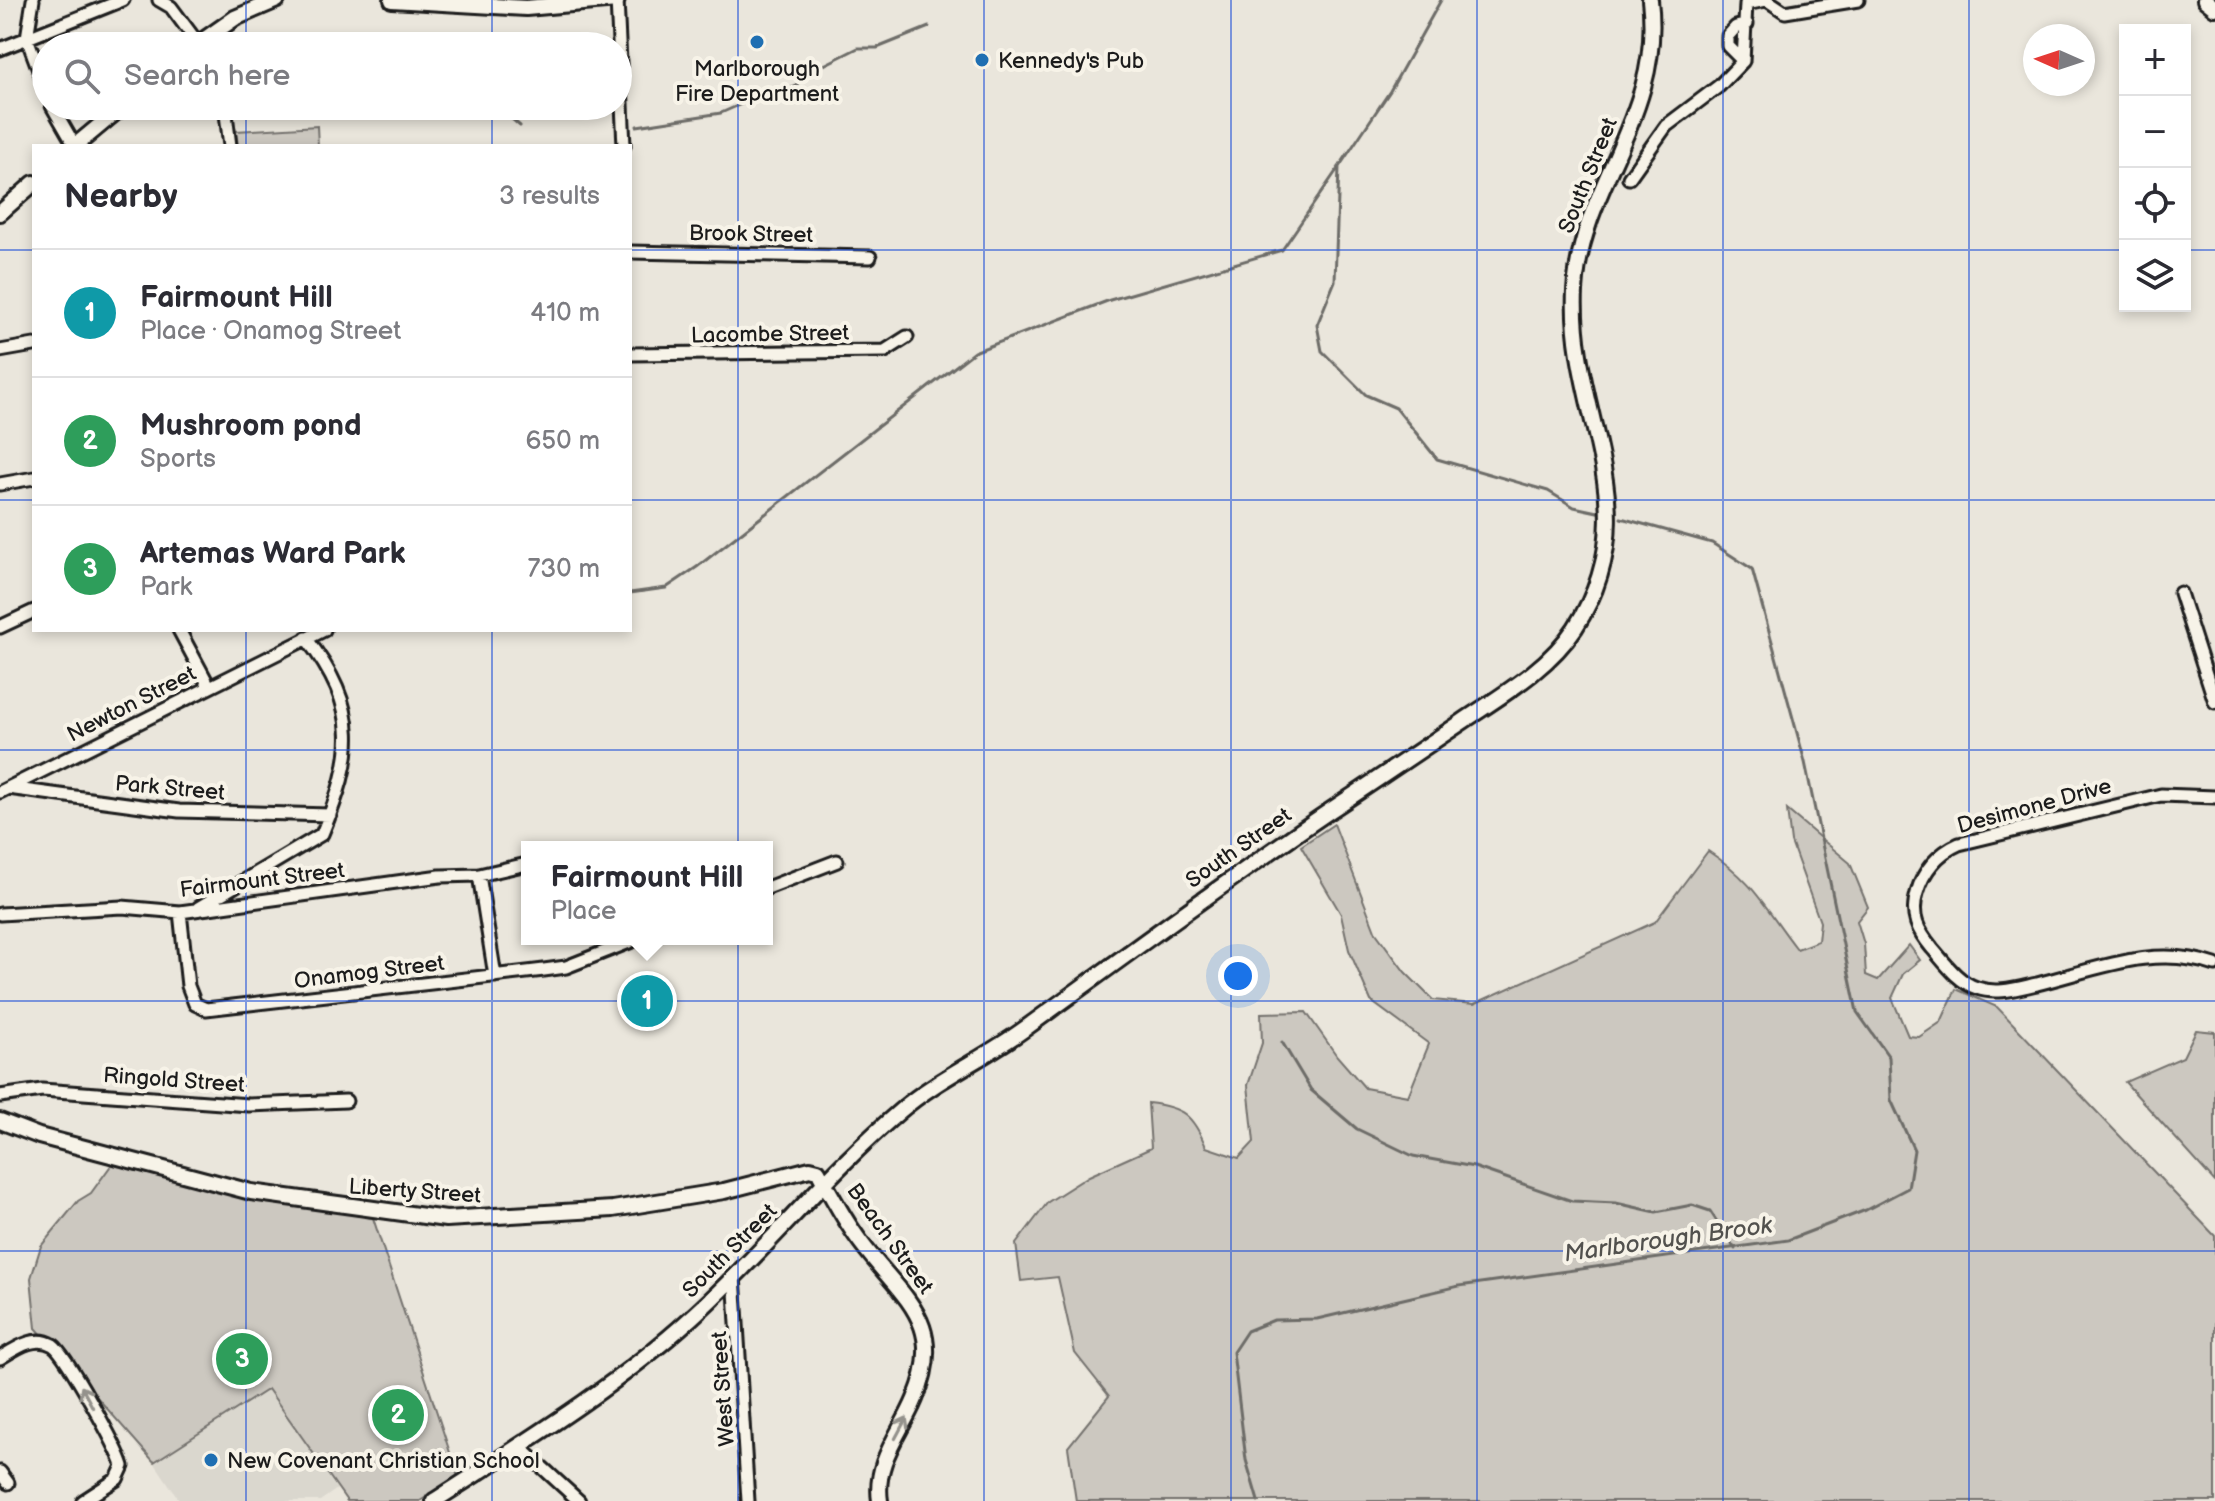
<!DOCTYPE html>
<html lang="en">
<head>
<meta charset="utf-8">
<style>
	body { margin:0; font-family:"Balsamiq Sans",sans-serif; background:#f2f2f3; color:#2b2b33 }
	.controls { position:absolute; right:24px; top:24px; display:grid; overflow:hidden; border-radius:0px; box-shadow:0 4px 12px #0003 }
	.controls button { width:72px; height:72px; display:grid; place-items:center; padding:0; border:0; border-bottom:2px solid #e1e1e2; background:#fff; color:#2b2b33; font:40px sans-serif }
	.compass { position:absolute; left:2023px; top:24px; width:72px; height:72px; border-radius:50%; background:#fff; box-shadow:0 4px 12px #0003; rotate:273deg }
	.you { position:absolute; left:1238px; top:976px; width:28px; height:28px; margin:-20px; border:6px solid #fff; border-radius:50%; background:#1a73e8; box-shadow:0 0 0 12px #1a73e833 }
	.badge { display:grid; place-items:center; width:52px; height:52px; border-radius:50%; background:#1f6fb2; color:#fff; font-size:26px; font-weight:700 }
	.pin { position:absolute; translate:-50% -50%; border:4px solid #fff; box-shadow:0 2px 8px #0006 }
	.popup { position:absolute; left:521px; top:841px; width:252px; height:104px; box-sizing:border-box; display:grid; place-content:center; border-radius:0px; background:#fff; filter:drop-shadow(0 2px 6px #0005); font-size:26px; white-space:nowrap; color:#7c7c81 }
	.popup b { font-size:30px; color:#2b2b33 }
	.popup::after { content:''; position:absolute; left:50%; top:100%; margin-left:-16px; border:16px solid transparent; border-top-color:#fff }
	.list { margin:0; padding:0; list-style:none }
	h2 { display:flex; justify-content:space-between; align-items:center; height:104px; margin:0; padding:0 32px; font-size:34px }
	h2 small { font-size:26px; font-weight:400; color:#7c7c81 }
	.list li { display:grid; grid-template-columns:52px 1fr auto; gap:24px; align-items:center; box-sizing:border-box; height:128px; padding:0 32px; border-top:2px solid #e1e1e2 }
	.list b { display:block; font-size:30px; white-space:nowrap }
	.list p { margin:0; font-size:26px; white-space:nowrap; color:#7c7c81 }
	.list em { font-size:26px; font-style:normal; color:#7c7c81 }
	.icon { flex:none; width:44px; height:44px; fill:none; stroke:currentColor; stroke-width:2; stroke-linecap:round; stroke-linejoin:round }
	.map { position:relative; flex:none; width:2215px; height:1501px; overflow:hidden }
	.search { position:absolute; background:#fff; box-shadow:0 4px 12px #0003; left:32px; top:32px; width:600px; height:88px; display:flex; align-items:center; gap:20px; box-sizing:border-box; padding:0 28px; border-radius:44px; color:#7c7c81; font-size:30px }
	.panel { position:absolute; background:#fff; box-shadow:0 4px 12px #0003; left:32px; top:144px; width:600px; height:488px; border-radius:0px }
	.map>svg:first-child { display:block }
	.built { fill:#dad7ce }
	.green { fill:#ccc8c0; stroke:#74726e; stroke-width:2 }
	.water { fill:#a3a19a; stroke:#6d6c68; stroke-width:2 }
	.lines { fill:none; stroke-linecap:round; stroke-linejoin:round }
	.stream { stroke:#6d6c68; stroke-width:3 }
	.street-casing { stroke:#1c1c1c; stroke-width:17 }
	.secondary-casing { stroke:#1c1c1c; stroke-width:20 }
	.street { stroke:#f7f3e8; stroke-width:11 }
	.secondary { stroke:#f7f3e8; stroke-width:14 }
	.oneway { stroke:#94928c }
	.grid { fill:none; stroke:#1d4ed8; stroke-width:2; stroke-opacity:0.55 }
	.poi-dot { fill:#1f6fb2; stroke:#f7f3e8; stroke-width:3 }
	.labels { text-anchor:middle; stroke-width:8; stroke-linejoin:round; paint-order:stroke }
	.poi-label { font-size:22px; fill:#1c1c1c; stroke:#f7f3e8; text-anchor:start }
	.street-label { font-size:22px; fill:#1c1c1c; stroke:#f7f3e8 }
	.water-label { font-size:24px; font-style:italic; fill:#52514e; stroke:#f7f3e8 }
</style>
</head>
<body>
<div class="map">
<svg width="2215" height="1501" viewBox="0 0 2215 1501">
	<rect width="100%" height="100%" fill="#eae6dc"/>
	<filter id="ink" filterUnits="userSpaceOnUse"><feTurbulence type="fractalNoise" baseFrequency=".0125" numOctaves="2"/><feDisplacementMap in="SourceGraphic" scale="16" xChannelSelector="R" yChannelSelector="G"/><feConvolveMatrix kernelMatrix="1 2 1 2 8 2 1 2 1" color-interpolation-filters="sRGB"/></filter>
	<g filter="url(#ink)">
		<path class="built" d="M268 1389 337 1489 320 1501H180L154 1462Z"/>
		<path class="green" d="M317 126 318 146H238L236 131Z
			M1787 810 1850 863 1868 907 1857 921 1864 944 1866 975 1878 980 1909 945 1920 960 1903 974 1892 998 1908 1036 1919 1037 1941 1022 1956 989 1997 1007 2215 1236V1501H1076L1068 1447 1109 1396 1075 1353 1058 1277 1021 1281 1016 1244 1048 1202 1089 1176 1151 1148 1148 1103C1183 1107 1193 1115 1206 1147L1239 1158 1254 1142 1248 1085 1262 1043 1261 1013 1306 1012 1337 1056 1365 1088 1408 1096 1429 1044 1371 1001 1349 950 1341 914 1301 846 1334 824 1376 933 1405 972 1433 1000 1474 1004 1655 922 1708 851C1755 882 1765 908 1797 949L1818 941 1820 922 1791 842Z
			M2196 1030 2215 1032V1182L2125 1082 2183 1057Z
			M115 1160 244 1196 373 1218 458 1477 420 1501H347L268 1389 154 1462 36 1328 31 1278 41 1246 78 1201 91 1193Z"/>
		<path class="water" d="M410 1397 414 1399 415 1411 403 1431 389 1433 382 1419 393 1398Z"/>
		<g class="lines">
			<path class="stream" d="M1441 0 1390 91 1339 167 1335 281 1317 325 1322 351 1366 395 1396 408 1437 459 1548 491 1574 507 1602 513
				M412 32 430 46
				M820 67 858 48H877L929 27
				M771 94 795 87 806 73
				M497 106 520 126
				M637 126 721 113 755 98
				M630 593 666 588 697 567 974 352 1110 300 1282 250 1339 167
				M1282 1042 1311 1090 1357 1129 1413 1156 1474 1167 1572 1201 1616 1203 1656 1212 1692 1205 1710 1211 1735 1249
				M1258 1501 1246 1460 1233 1352 1247 1331 1274 1320 1317 1319 1459 1286 1788 1240 1866 1210 1908 1188 1914 1150 1891 1100 1889 1057 1857 1012 1805 762 1752 569 1712 543 1621 518"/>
			<g class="street-casing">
				<path id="street" d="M33 0 27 38 46 89
					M159 0 171 7 200 46
					M617 0 624 146
					M1767 0 1785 12 1858 0
					M0 49 123 0
					M1743 61 1728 46V36L1736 27 1747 24
					M52 106 75 146
					M225 106 230 146
					M1629 178 1666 126 1719 86 1743 61 1746 4 1766 0
					M630 252 870 257
					M0 351 34 345
					M630 354 885 351 907 337
					M0 484 34 478
					M2180 593 2215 702
					M0 627 34 611
					M179 630 209 686
					M8 788 179 811 330 815
					M0 792 324 630
					M2215 797 2161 795 1959 844C1938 853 1923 871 1917 893 1910 916 1918 931 1932 948 1945 963 1958 982 1977 988 1997 995 2018 988 2037 984 2098 969 2154 944 2215 965
					M479 875 495 976
					M767 888 837 861
					M198 908 322 834C355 755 362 710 306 638
					M180 912 188 986 195 1004 206 1009 544 970 566 967 637 939
					M0 914 122 907 180 912 440 876 479 875 527 864
					M0 1096 42 1090 249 1105 346 1101
					M734 1275 748 1501
					M0 1358C15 1349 35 1334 53 1345 66 1354 118 1448 123 1466L117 1479 83 1501
					M519 1446 579 1501
					M0 1472 8 1483"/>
			</g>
			<g class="secondary-casing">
				<path id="secondary" d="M392 0 526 8 617 0
					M2205 0 2215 8
					M195 46 235 18 277 0
					M75 146 123 106
					M0 213 34 183
					M0 1121 39 1136 251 1192 446 1219 613 1209 724 1191 810 1169 818 1171C831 1195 845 1222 862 1244 902 1298 948 1322 915 1399 901 1433 874 1462 880 1501
					M434 1501C522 1444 613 1389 691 1318 764 1253 825 1175 900 1111 937 1079 983 1059 1023 1030 1125 956 1226 881 1331 810 1375 781 1419 751 1462 722 1502 695 1548 669 1575 628 1652 508 1569 414 1575 291 1581 183 1664 116 1650 0"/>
			</g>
			<use href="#street" class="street"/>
			<use href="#secondary" class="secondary"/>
		</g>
		<defs><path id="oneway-shaft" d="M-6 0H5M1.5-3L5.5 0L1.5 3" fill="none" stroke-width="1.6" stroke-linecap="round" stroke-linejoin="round" transform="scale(2)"/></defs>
		<g class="oneway">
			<use href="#oneway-shaft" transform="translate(87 1397) rotate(-118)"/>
			<use href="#oneway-shaft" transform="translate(901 1428) rotate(-62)"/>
		</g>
	</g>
	<path class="grid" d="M246 0V46M492 0V46M738 0V1501M984 0V1501M1231 0V1501M1477 0V1501M1723 0V1501M1969 0V1501M246 106V146M492 106V146M0 250H34M630 250H2125M2185 250H2215M0 500H34M630 500H2215M246 630V1501M492 630V1501M0 750H2215M0 1001H2215M0 1251H2215"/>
	<g class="poi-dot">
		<circle cx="757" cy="42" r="8"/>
		<circle cx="982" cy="60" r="8"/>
		<circle cx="211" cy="1460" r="8"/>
	</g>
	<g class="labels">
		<g class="poi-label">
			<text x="998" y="68">Kennedy's Pub</text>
			<text x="757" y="76" text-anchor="middle">Marlborough<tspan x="757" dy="25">Fire Department</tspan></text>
			<text x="227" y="1468">New Covenant Christian School</text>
		</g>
		<g class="street-label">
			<text transform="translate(1587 175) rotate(-68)" y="8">South Street</text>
			<text transform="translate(751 233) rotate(1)" y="8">Brook Street</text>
			<text transform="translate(770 333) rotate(-1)" y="8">Lacombe Street</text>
			<text transform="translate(131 703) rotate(-27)" y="8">Newton Street</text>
			<text transform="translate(170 787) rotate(5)" y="8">Park Street</text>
			<text transform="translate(2034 805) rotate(-15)" y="8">Desimone Drive</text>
			<text transform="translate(1238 847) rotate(-35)" y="8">South Street</text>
			<text transform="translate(262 879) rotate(-7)" y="8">Fairmount Street</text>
			<text transform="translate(369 971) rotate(-7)" y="8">Onamog Street</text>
			<text transform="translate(174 1079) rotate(4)" y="8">Ringold Street</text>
			<text transform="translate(415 1190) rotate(4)" y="8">Liberty Street</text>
			<text transform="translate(891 1238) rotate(54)" y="8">Beach Street</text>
			<text transform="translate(729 1250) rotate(-45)" y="8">South Street</text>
			<text transform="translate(722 1389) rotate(-94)" y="8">West Street</text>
		</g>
		<g class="water-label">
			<text transform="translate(1668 1239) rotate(-8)" y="8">Marlborough Brook</text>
		</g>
	</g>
</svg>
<div class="controls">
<button>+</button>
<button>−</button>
<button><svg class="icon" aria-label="locate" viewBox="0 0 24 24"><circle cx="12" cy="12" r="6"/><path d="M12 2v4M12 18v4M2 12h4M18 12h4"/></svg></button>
<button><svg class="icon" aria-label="layers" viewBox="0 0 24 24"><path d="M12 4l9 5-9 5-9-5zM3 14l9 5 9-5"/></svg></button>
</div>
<svg class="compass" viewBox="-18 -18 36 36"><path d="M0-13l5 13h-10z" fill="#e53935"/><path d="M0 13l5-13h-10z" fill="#7c7c81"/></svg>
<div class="you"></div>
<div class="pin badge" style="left:647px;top:1001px;background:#0f9aa8">1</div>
<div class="popup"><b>Fairmount Hill</b>Place</div>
<div class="pin badge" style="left:398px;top:1415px;background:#2e9e5b">2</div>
<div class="pin badge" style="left:242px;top:1359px;background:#2e9e5b">3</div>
<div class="search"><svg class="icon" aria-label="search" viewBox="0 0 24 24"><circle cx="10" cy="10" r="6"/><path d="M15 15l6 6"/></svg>Search here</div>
<section class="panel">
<h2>Nearby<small>3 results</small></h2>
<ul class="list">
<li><span class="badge" style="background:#0f9aa8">1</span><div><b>Fairmount Hill</b><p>Place · Onamog Street</p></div><em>410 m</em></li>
<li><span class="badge" style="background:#2e9e5b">2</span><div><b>Mushroom pond</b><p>Sports</p></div><em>650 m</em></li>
<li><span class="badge" style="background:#2e9e5b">3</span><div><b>Artemas Ward Park</b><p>Park</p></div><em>730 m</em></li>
</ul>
</section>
</div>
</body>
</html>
